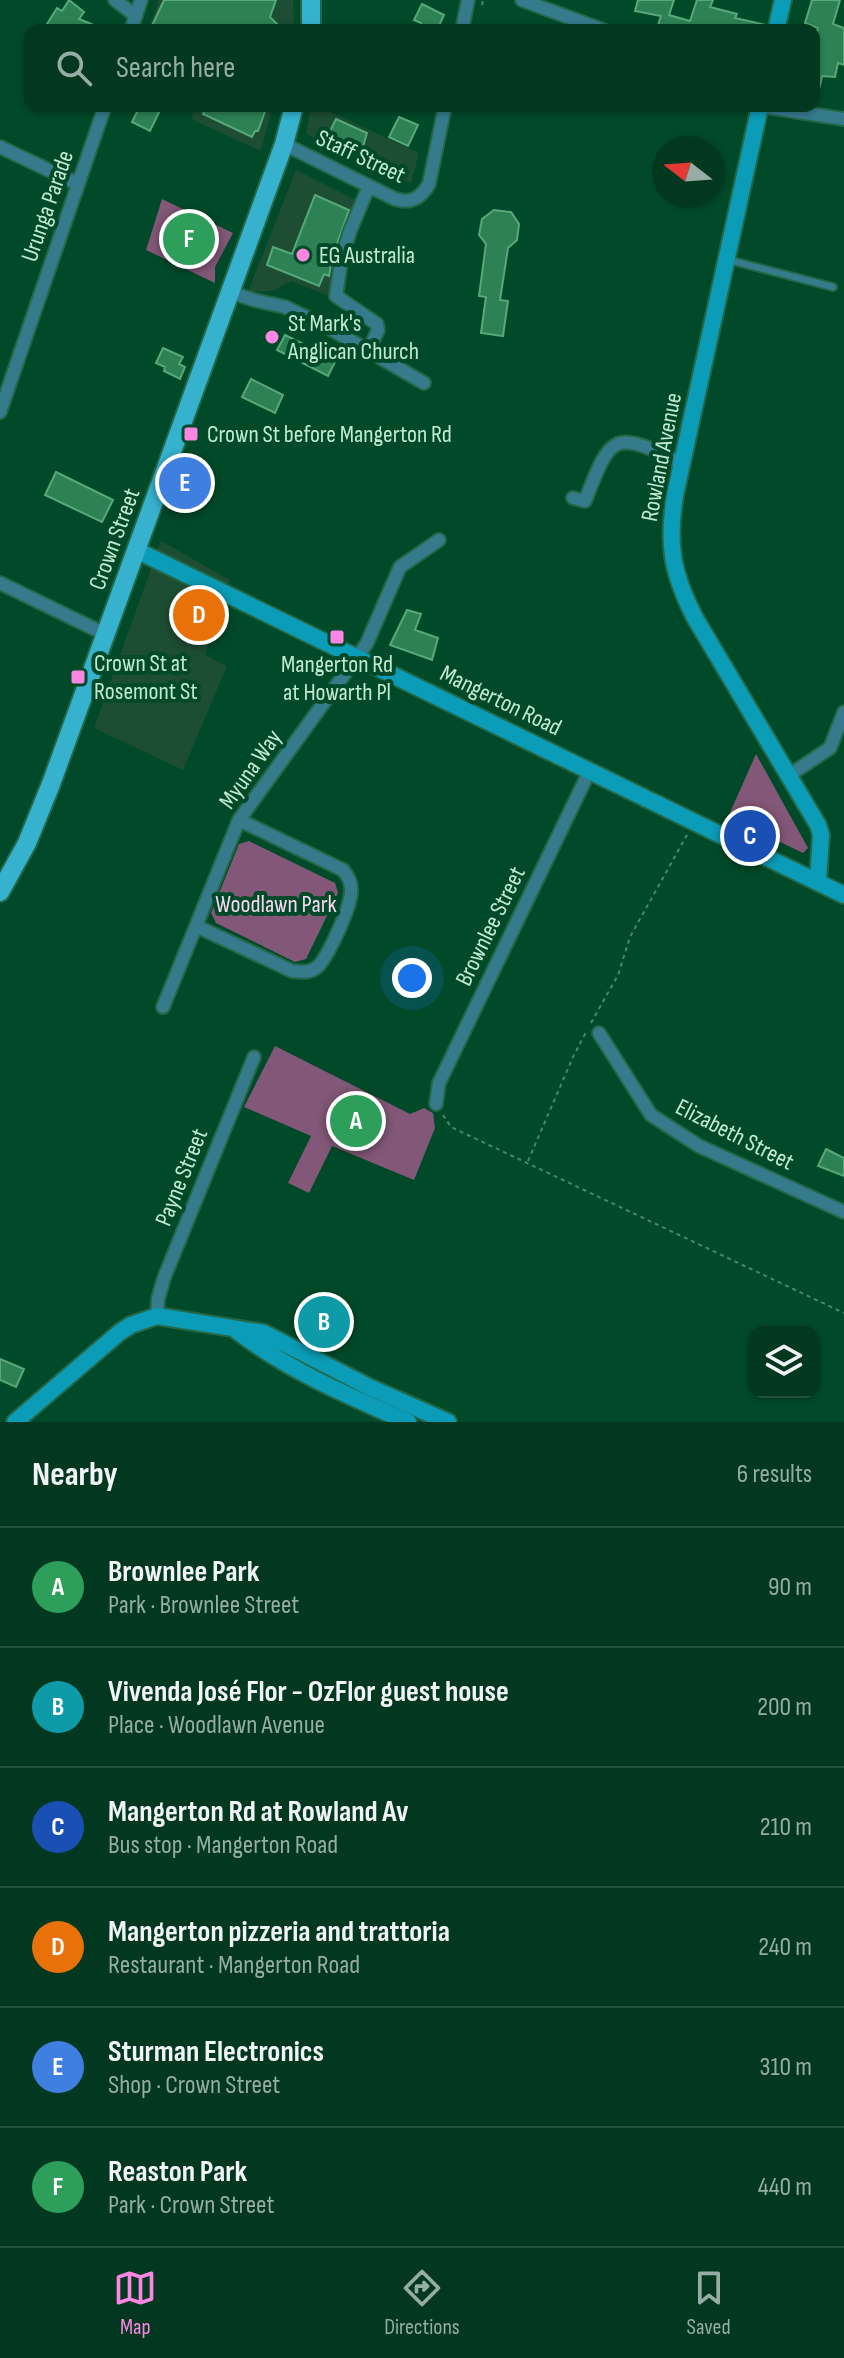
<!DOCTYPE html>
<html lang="en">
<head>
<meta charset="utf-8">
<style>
	body { margin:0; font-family:"Sofia Sans Condensed",sans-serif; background:#0b3f28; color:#f1f3f6 }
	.controls { position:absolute; right:24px; bottom:24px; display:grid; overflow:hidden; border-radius:16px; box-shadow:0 2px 6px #0004 }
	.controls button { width:72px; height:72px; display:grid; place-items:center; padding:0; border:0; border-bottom:2px solid #23523d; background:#01381f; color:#f1f3f6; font:40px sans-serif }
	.compass { position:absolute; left:652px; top:136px; width:72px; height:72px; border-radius:50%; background:#01381f; box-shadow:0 2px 6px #0004; rotate:287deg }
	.you { position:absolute; left:412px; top:978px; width:28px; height:28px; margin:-20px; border:6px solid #fff; border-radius:50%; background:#1a73e8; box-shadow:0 0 0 12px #1a73e833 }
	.badge { display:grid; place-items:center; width:52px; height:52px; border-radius:50%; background:#fd86e2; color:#fff; font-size:26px; font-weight:700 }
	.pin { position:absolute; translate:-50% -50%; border:4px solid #fff; box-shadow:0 2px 8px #0006 }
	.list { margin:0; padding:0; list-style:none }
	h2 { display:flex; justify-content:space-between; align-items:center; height:104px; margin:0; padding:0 32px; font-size:34px }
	h2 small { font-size:26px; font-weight:400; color:#96aca4 }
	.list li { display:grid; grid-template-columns:52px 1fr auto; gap:24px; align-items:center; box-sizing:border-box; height:120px; padding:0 32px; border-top:2px solid #23523d }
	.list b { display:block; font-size:30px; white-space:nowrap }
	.list p { margin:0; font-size:26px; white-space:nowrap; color:#96aca4 }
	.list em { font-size:26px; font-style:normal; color:#96aca4 }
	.icon { flex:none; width:44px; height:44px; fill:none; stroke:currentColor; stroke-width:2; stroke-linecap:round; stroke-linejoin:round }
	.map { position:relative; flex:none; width:844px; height:1422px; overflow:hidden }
	.search { position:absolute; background:#01381f; box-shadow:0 2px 6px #0004; left:24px; right:24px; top:24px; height:88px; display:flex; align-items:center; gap:20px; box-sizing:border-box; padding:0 28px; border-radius:16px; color:#96aca4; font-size:30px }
	.sheet { height:824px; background:#01381f }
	nav { display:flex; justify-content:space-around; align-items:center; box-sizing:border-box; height:112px; border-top:2px solid #23523d; background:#01381f; font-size:22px; color:#96aca4 }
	nav a { display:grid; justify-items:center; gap:4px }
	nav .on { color:#fd86e2 }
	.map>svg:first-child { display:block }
	.built { fill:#1d4e33 }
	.green { fill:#825777 }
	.building { fill:#2d8154; stroke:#57a979; stroke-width:2 }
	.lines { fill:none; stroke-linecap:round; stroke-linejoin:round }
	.lane-casing { stroke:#246747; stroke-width:10 }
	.street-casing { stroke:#246747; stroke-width:16 }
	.secondary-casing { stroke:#246747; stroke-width:20 }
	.primary-casing { stroke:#246747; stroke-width:22 }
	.path { stroke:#4a8668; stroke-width:2; stroke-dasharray:4 4; stroke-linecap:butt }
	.lane { stroke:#357b8c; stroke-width:6 }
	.street { stroke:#357b8c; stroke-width:12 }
	.secondary { stroke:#0b9cb7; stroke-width:16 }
	.primary { stroke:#36b2ce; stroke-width:18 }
	.poi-dot { fill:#fd86e2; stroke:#014a29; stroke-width:3 }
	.labels { text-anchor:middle; stroke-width:8; stroke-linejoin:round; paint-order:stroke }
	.street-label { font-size:24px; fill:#c3ead0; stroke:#014a29 }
	.poi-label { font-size:24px; fill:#c3ead0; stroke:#014a29; text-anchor:start }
	.park-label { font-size:24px; fill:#fcd7f1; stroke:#014a29 }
</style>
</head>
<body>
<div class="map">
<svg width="844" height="1422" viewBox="0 0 844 1422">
	<rect width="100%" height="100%" fill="#014a29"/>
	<path class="built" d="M159 0H293L294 21 292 30H148Z
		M195 106H273L261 151 191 119Z
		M311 106H318L419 153 411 183 306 134Z
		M296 170 364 204 331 297 291 281 272 291 248 292Z
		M161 541 230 580 205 655 227 666 183 770 94 728Z"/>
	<path class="green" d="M162 199 233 233 215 267V283L146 250Z
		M756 754 808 848 803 853 728 817Z
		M249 841 335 883 338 893 306 959 295 962 216 923 211 913 239 844Z
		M275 1046 410 1114 424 1108 433 1113 435 1128 414 1180 332 1146 309 1193 288 1183 311 1136 244 1107Z"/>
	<path class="building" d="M69 0 84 12 79 19 106 30H56L47 24 57 8 62 11Z
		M164 0H276L270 17 283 30H150Z
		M638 0H674L669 15 690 21 697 0H713L710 7 737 14 735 18 766 25 765 30H674L658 25 661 16 635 11Z
		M812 0H840L833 24 844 28V65L838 63 835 77 822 76 818 94H814V38L818 28 805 23Z
		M422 4 444 15 437 30H417L421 23 414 20Z
		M140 106H162L150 131 132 122Z
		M207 106H267L258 131H255L252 137 203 114Z
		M399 117 418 125 408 146 389 137Z
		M336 119 367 133 360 156 326 139Z
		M315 195 349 210 332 258 329 276 324 274 319 286 267 265 273 247 292 254Z
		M494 210 511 212 519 224 517 240 508 248 500 300 508 301 503 336 481 333 486 297 479 296 486 244 479 235 482 219Z
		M285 335 336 360 328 376 277 350Z
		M163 348 183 357 179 364 185 367 180 379 164 371 165 367 156 363Z
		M251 379 283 395 275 413 242 397Z
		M56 472 113 500 102 522 45 495Z
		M407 610 421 614 415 630 438 638 432 660 390 645Z
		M826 1149 844 1158V1176L818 1166Z
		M318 1308 338 1317 328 1336 309 1327Z
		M0 1359 24 1369 16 1387 0 1380Z"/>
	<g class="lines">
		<g class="lane-casing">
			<path id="lane" d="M729 260 833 287"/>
		</g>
		<g class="street-casing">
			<path id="street" d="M115 0 136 16
				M522 0 603 30
				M131 30 141 0
				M462 30 468 0
				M760 106 844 119
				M284 144 395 199C411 204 421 198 429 184L445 106
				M0 147 78 184
				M230 292 254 300 285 307 329 328 424 383
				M368 352 378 330 377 324 336 296 341 261 350 231 369 186
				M0 412 105 106
				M573 498 585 501C612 431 614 431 682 463
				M0 583 105 634
				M788 776 830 748 844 712
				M196 926 292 971C301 972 309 973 316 968 327 960 350 908 351 893 352 884 349 877 343 870L239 820
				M163 1007 239 820 367 643 400 567 439 540
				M599 1033 651 1115 699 1146 844 1212
				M436 1104 439 1083 590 770
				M157 1316 158 1299 164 1278 254 1057"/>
		</g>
		<g class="secondary-casing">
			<path id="secondary" d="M776 30 783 0
				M760 106 675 495C667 545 672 573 695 618L818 825 821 835 818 881
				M136 550 844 895
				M237 1331C289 1371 349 1396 408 1422
				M15 1422 120 1332 131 1325 157 1316 264 1333 369 1387 448 1422"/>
		</g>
		<g class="primary-casing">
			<path id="primary" d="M311 30V0
				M0 892 27 843 51 784 284 144 294 106"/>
		</g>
		<path class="path" d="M482 5 483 0
			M591 1023 618 975 630 937 688 833
			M443 1115 451 1127 844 1313
			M528 1161 573 1057 586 1032"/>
		<use href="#lane" class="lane"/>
		<use href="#street" class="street"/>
		<use href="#secondary" class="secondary"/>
		<use href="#primary" class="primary"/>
	</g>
	<g class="poi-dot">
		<circle cx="303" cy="255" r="8"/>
		<circle cx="272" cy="337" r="8"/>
		<rect x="183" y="426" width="16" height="16" rx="4"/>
		<rect x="329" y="629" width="16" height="16" rx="4"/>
		<rect x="70" y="669" width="16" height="16" rx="4"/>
	</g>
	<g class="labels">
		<g class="street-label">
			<text transform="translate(361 156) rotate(25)" y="8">Staff Street</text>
			<text transform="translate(47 206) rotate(-71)" y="8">Urunga Parade</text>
			<text transform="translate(661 457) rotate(-79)" y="8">Rowland Avenue</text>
			<text transform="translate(114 539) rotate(-70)" y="8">Crown Street</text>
			<text transform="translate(501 700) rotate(26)" y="8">Mangerton Road</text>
			<text transform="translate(250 769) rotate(-55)" y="8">Myuna Way</text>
			<text transform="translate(490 926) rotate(-64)" y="8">Brownlee Street</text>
			<text transform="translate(735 1134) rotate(27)" y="8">Elizabeth Street</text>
			<text transform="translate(181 1177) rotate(-68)" y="8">Payne Street</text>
		</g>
		<g class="poi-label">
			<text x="319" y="263">EG Australia</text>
			<text x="288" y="331">St Mark's<tspan x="288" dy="28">Anglican Church</tspan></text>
			<text x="207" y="442">Crown St before Mangerton Rd</text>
			<text x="94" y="671">Crown St at<tspan x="94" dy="28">Rosemont St</tspan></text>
			<text x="337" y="672" text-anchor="middle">Mangerton Rd<tspan x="337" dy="28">at Howarth Pl</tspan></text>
		</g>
		<g class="park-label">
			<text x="276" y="912">Woodlawn Park</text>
		</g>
	</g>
</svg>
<div class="controls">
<button><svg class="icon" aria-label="layers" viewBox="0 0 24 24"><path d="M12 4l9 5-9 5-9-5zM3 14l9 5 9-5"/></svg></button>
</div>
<svg class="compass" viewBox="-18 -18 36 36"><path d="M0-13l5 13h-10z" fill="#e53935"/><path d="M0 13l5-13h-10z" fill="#96aca4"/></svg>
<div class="you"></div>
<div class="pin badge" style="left:356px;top:1121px;background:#2e9e5b">A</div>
<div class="pin badge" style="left:324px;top:1322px;background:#0f9aa8">B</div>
<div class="pin badge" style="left:750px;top:836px;background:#1a4fb4">C</div>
<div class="pin badge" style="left:199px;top:615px;background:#e8710a">D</div>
<div class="pin badge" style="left:185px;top:483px;background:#3f7fe0">E</div>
<div class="pin badge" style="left:189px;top:239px;background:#2e9e5b">F</div>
<div class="search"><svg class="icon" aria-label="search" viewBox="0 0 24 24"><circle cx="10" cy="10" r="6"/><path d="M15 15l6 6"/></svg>Search here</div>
</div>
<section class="sheet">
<h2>Nearby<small>6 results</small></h2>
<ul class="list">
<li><span class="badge" style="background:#2e9e5b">A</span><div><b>Brownlee Park</b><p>Park · Brownlee Street</p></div><em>90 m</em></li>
<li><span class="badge" style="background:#0f9aa8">B</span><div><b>Vivenda José Flor - OzFlor guest house</b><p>Place · Woodlawn Avenue</p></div><em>200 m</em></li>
<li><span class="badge" style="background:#1a4fb4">C</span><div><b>Mangerton Rd at Rowland Av</b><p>Bus stop · Mangerton Road</p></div><em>210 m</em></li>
<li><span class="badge" style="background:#e8710a">D</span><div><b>Mangerton pizzeria and trattoria</b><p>Restaurant · Mangerton Road</p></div><em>240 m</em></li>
<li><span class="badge" style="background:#3f7fe0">E</span><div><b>Sturman Electronics</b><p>Shop · Crown Street</p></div><em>310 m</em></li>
<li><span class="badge" style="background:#2e9e5b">F</span><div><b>Reaston Park</b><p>Park · Crown Street</p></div><em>440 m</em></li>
</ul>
</section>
<nav>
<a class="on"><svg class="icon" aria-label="map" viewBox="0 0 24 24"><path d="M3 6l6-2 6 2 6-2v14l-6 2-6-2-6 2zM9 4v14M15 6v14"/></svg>Map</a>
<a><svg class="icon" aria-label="directions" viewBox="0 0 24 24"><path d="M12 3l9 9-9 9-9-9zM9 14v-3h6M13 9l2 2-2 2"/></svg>Directions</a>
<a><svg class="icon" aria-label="saved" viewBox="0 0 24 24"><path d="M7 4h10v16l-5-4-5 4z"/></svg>Saved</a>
</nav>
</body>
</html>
